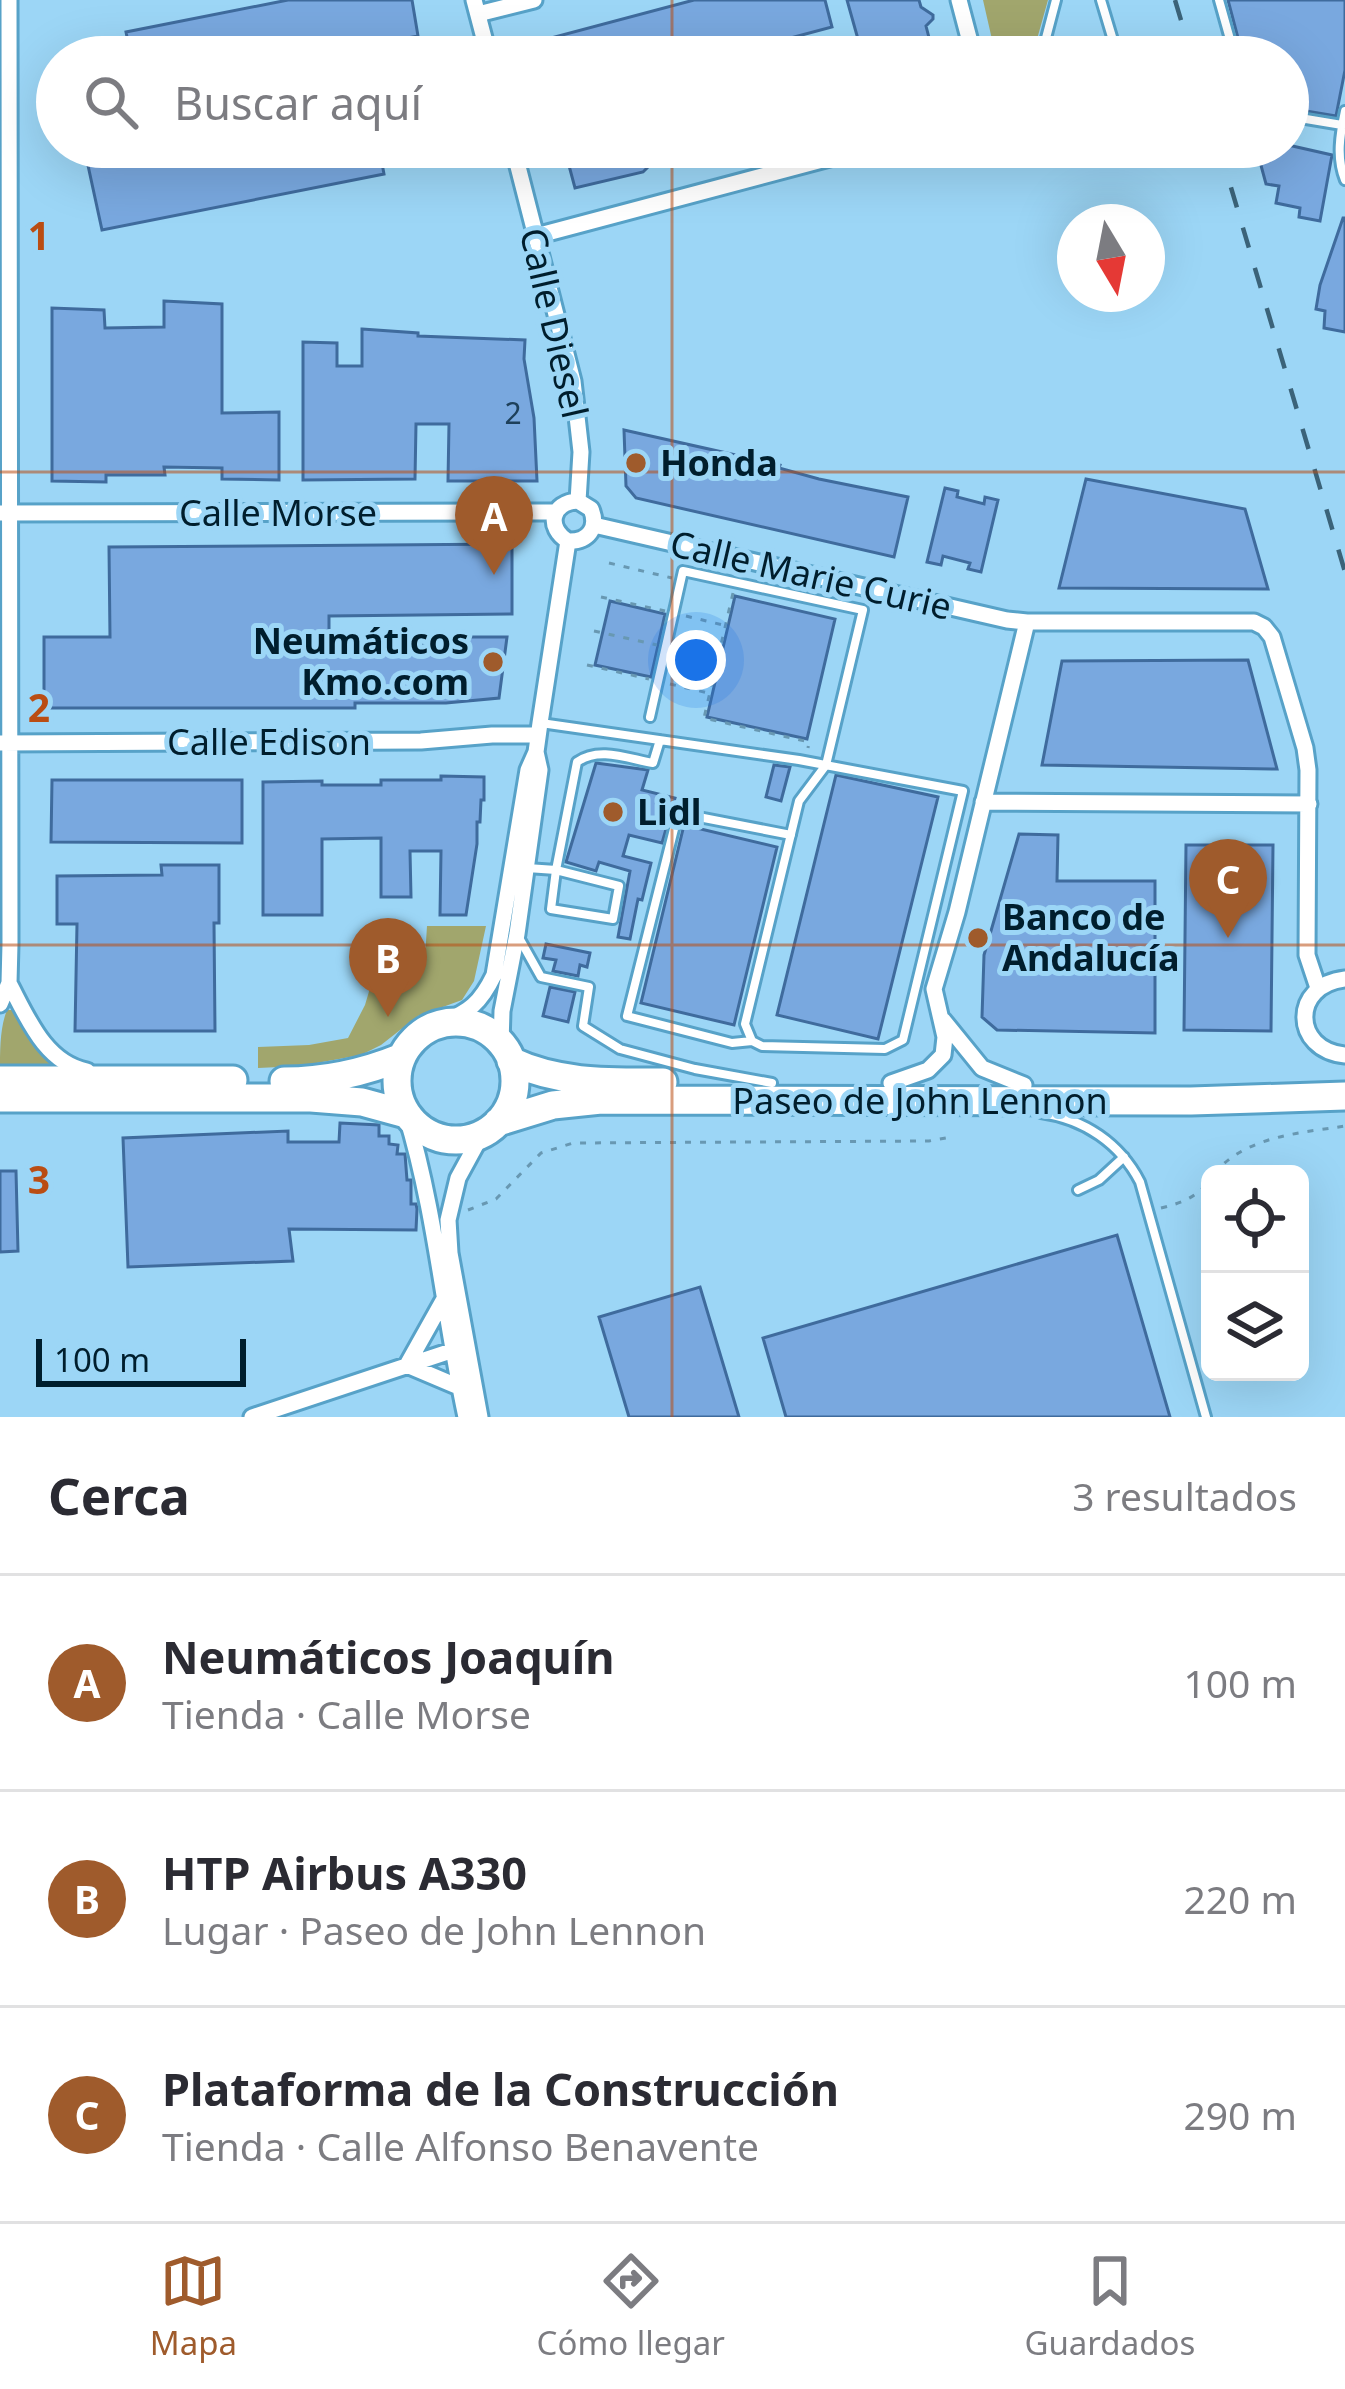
<!DOCTYPE html>
<html lang="es">
<head>
<meta charset="utf-8">
<style>
	body { margin:0; font-family:"Noto Sans",sans-serif; background:#f7f7f7; color:#2b2b33 }
	.controls { position:absolute; right:36px; bottom:36px; display:grid; overflow:hidden; border-radius:18px; box-shadow:0 12px 48px #0002 }
	.controls button { width:108px; height:108px; display:grid; place-items:center; padding:0; border:0; border-bottom:3px solid #e1e1e2; background:#fff; color:#2b2b33; font:60px sans-serif }
	.compass { position:absolute; left:1057px; top:204px; width:108px; height:108px; border-radius:50%; background:#fff; box-shadow:0 12px 48px #0002; rotate:170deg }
	.scale { position:absolute; left:36px; bottom:30px; width:210px; box-sizing:border-box; padding-left:12px; border:6px solid #001e2d; border-top:0; font-size:33px; line-height:42px; white-space:nowrap; color:#001e2d; -webkit-text-stroke:9px #9cd6f6; paint-order:stroke }
	.you { position:absolute; left:696px; top:660px; width:42px; height:42px; margin:-30px; border:9px solid #fff; border-radius:50%; background:#1a73e8; box-shadow:0 0 0 18px #1a73e833 }
	.badge { display:grid; place-items:center; width:78px; height:78px; border-radius:50%; background:#9f5b2c; color:#fff; font-size:39px; font-weight:700 }
	.pin { position:absolute; translate:-50% -99px; filter:drop-shadow(0 3px 6px #0008) }
	.pin::after { content:''; position:absolute; top:63px; width:42px; height:36px; background:inherit; clip-path:polygon(0 0,100% 0,50% 100%) }
	.list { margin:0; padding:0; list-style:none }
	h2 { display:flex; justify-content:space-between; align-items:center; height:156px; margin:0; padding:0 48px; font-size:51px }
	h2 small { font-size:39px; font-weight:400; color:#7c7c81 }
	.list li { display:grid; grid-template-columns:78px 1fr auto; gap:36px; align-items:center; box-sizing:border-box; height:216px; padding:0 48px; border-top:3px solid #e1e1e2 }
	.list b { display:block; font-size:45px; white-space:nowrap }
	.list p { margin:0; font-size:39px; white-space:nowrap; color:#7c7c81 }
	.list em { font-size:39px; font-style:normal; color:#7c7c81 }
	.icon { flex:none; width:66px; height:66px; fill:none; stroke:currentColor; stroke-width:2; stroke-linecap:round; stroke-linejoin:round }
	.map { position:relative; flex:none; width:1345px; height:1417px; overflow:hidden }
	.search { position:absolute; background:#fff; box-shadow:0 12px 48px #0002; left:36px; right:36px; top:36px; height:132px; display:flex; align-items:center; gap:30px; box-sizing:border-box; padding:0 42px; border-radius:66px; color:#7c7c81; font-size:45px }
	.sheet { height:804px; background:#fff }
	nav { display:flex; justify-content:space-around; align-items:center; box-sizing:border-box; height:168px; border-top:3px solid #e1e1e2; background:#fff; font-size:33px; color:#7c7c81 }
	nav a { display:grid; justify-items:center; gap:6px }
	nav .on { color:#9f5b2c }
	.map>svg:first-child { display:block }
	.green { fill:#a1a66d }
	.building { fill:#79a8df; stroke:#3f6b9d; stroke-width:3 }
	.lines { fill:none; stroke-linecap:round; stroke-linejoin:round }
	.service-casing { stroke:#57a2c8; stroke-width:14 }
	.minor-casing { stroke:#57a2c8; stroke-width:21 }
	.trunk-casing { stroke:#57a2c8; stroke-width:33 }
	.path { stroke:#6898b2; stroke-width:3; stroke-dasharray:6 9; stroke-linecap:butt }
	.service { stroke:#fff; stroke-width:8 }
	.minor { stroke:#fff; stroke-width:15 }
	.trunk { stroke:#fff; stroke-width:27 }
	.rail { stroke:#3b6379; stroke-width:4.5; stroke-dasharray:21 21; stroke-linecap:butt }
	.grid { fill:none; stroke:#ba4d13; stroke-width:3; stroke-opacity:0.55 }
	.poi-dot { fill:#9f5b2c; stroke:#9cd6f6; stroke-width:4.5 }
	.labels { text-anchor:middle; stroke-width:10; stroke-linejoin:round; paint-order:stroke }
	.number-label { font-size:30px; fill:#1e405a }
	.street-label { font-size:36px; fill:#001e2d; stroke:#9cd6f6 }
	.poi-label { font-size:36px; font-weight:bold; fill:#001e2d; stroke:#9cd6f6; text-anchor:start }
	.grid-label { font-size:39px; text-anchor:middle; font-weight:bold; fill:#ba4d13; stroke:#9cd6f6; stroke-width:10; stroke-linejoin:round; paint-order:stroke }
</style>
</head>
<body>
<div class="map">
<svg width="1345" height="1417" viewBox="0 0 1345 1417">
	<rect width="100%" height="100%" fill="#9cd6f6"/>
	<path class="green" d="M983 0H1048L1032 57H996Z
		M427 926H486L474 981 462 1000 418 1016 381 1045 361 1055 300 1066 258 1068V1047L309 1045 348 1038 365 1005 378 961 382 958H425Z
		M7 1010H14L36 1047 52 1063V1068L0 1071C0 1050 0 1027 7 1010Z"/>
	<path class="building" d="M288 0H412L418 36 308 57H131L126 32Z
		M694 0H825L832 27 719 57H536L532 43Z
		M847 0H919L921 7 933 15V19L926 26 934 57H863Z
		M1228 0H1345V70L1336 116 1288 108V57H1243Z
		M1288 145 1332 155 1320 221 1299 217 1300 208 1276 203 1279 186 1266 184 1256 147H1288Z
		M84 147H379L384 174 102 230Z
		M564 147H645L643 153 648 157 650 165 643 172 575 188Z
		M1343 218H1345V332L1324 328 1325 311 1316 309 1320 285Z
		M164 301 222 304V413L279 412V480L222 479V468L164 467 165 475H106V482L52 481V308L104 310 105 328 164 327Z
		M362 329 418 333V336L525 340 524 359 534 418 537 481H448L449 424H416L415 479 303 480V342L337 343V366H362Z
		M624 430 780 465 779 468 819 479 908 497 894 557 636 498 626 486Z
		M1086 479 1245 509 1268 589 1059 588Z
		M945 488 958 491 957 497 984 504 985 497 998 500 981 572 968 569 970 563 943 556 941 565 927 562Z
		M512 544V614L329 616V636H416V645H446V637H507L499 698 446 703H355V708H44V637H110L109 547Z
		M735 596 835 619 807 739 707 717Z
		M610 601 665 614 651 677 595 665Z
		M1248 660 1277 769 1042 765 1062 661Z
		M596 763 648 770 642 790 675 798 662 843 629 835 623 856 651 863 642 900 638 899 630 939 618 937 630 871 599 862 596 871 566 862Z
		M774 765 790 767 781 801 766 797Z
		M836 775 938 797 878 1039 777 1015Z
		M441 776 484 777V800H481L480 822H477V844L466 915H440L441 851H410L411 897H381V838L322 839V915H263V782L322 781V785H381V780H441Z
		M52 780H242V843L51 842Z
		M684 825 777 847 734 1025 641 1003Z
		M1019 834 1058 835 1057 881H1155V1033L997 1030 982 1017 984 955Z
		M1186 845H1273L1271 1031 1184 1030Z
		M161 865H219V923H214L215 1031H75L77 924H57V876L162 875Z
		M546 944 590 953 587 967 580 965 578 976 553 971 556 960 543 958Z
		M550 987 575 992 568 1022 543 1016Z
		M340 1123 379 1125V1136H389V1144L398 1145 397 1154H405L407 1180H411V1204H416L417 1209 416 1230 289 1229 293 1261 128 1267 123 1138 288 1131V1142H339Z
		M0 1171H16L18 1251 0 1252Z
		M1117 1235 1170 1417H786L763 1338Z
		M700 1287 739 1417H629L599 1317Z"/>
	<g class="lines">
		<g class="service-casing">
			<path id="service" d="M1101 0 1118 57
				M1219 0 1235 57
				M1041 57 1056 0
				M1345 111C1340 134 1336 158 1345 180
				M1288 116 1342 125
				M541 723 799 760 963 791 903 1040 885 1049 762 1046 752 1041 745 1024 799 801 826 765 863 610 683 571 650 717
				M527 868 556 870 619 886 613 919 551 909 556 870 577 762C599 746 629 759 653 763L660 740
				M518 936 541 977 589 987 583 1026 620 1049 695 1069 772 1083
				M752 1041 732 1043 627 1016 678 813 791 835
				M1041 1113C1084 1119 1120 1143 1140 1182L1206 1417
				M1078 1190 1099 1180 1124 1157"/>
		</g>
		<g class="minor-casing">
			<path id="minor" d="M474 0 489 57
				M959 0 974 57
				M478 14 534 0
				M513 147 573 381 581 452 578 501
				M536 236 871 147
				M0 513 555 512
				M594 525 1007 620 1027 622H1254L1264 627 1272 637 1305 748 1308 770 1307 955 1318 988
				M568 541C588 542 599 528 591 509L578 501
				M568 541C546 528 551 502 578 501
				M0 743 421 741 492 735H538
				M983 802 1309 804
				M1345 979C1291 985 1292 1050 1345 1055
				M9 983C27 1017 45 1063 87 1071
				M0 1004 9 983 10 944 9 0
				M943 1020 982 1068 1024 1085
				M442 1024C470 1010 480 1004 494 975L528 770 536 752
				M501 1044 502 1011 517 934 540 770 536 752 540 723 568 541
				M891 1083 928 1070 943 1055 945 1037 934 989 957 912 1027 622
				M406 1114C436 1212 444 1316 466 1417
				M444 1299 407 1365 459 1387
				M252 1417 457 1349
				M480 1417 450 1253 448 1220 458 1178 482 1134"/>
		</g>
		<g class="trunk-casing">
			<path id="trunk" d="M397 1081a59 59 0 1 1 118 0a59 59 0 1 1-118 0Z
				M511 1061C559 1084 611 1082 663 1082
				M0 1080H233
				M284 1081C326 1081 363 1073 402 1057
				M0 1098H311L362 1102 406 1114
				M498 1122 553 1105 601 1100 1191 1101 1345 1096"/>
		</g>
		<path class="path" d="M609 563 672 578
			M733 593 704 718 809 742 808 748
			M601 597 665 611
			M686 616 723 625
			M594 631 657 645
			M678 650 716 659
			M587 665 649 679
			M670 684 708 693
			M1214 1174C1245 1136 1300 1133 1345 1126
			M1161 1208C1182 1203 1197 1197 1210 1180
			M468 1210 496 1199 541 1153 573 1143 929 1141 946 1138"/>
		<use href="#service" class="service"/>
		<use href="#minor" class="minor"/>
		<use href="#trunk" class="trunk"/>
		<path class="rail" d="M1175 0 1192 57
			M1219 147 1345 572"/>
	</g>
	<path class="grid" d="M672 0V57M672 147V1417M0 472H1345M0 945H1345"/>
	<g class="poi-dot">
		<circle cx="636" cy="463" r="12"/>
		<circle cx="493" cy="662" r="12"/>
		<circle cx="613" cy="812" r="12"/>
		<circle cx="978" cy="938" r="12"/>
	</g>
	<g class="labels">
		<g class="number-label">
			<text x="513" y="424">2</text>
		</g>
		<g class="street-label">
			<text transform="translate(554 323) rotate(77)" y="13">Calle Diesel</text>
			<text x="278" y="526">Calle Morse</text>
			<text transform="translate(811 575) rotate(13)" y="13">Calle Marie Curie</text>
			<text x="269" y="755">Calle Edison</text>
			<text x="920" y="1114">Paseo de John Lennon</text>
		</g>
		<g class="poi-label">
			<text x="660" y="476">Honda</text>
			<text x="469" y="654" text-anchor="end">Neumáticos<tspan x="469" dy="41">Kmo.com</tspan></text>
			<text x="637" y="825">Lidl</text>
			<text x="1002" y="930">Banco de<tspan x="1002" dy="41">Andalucía</tspan></text>
		</g>
	</g>
	<g class="grid-label">
		<text x="39" y="250">1</text>
		<text x="39" y="722">2</text>
		<text x="39" y="1194">3</text>
	</g>
</svg>
<div class="controls">
<button><svg class="icon" aria-label="locate" viewBox="0 0 24 24"><circle cx="12" cy="12" r="6"/><path d="M12 2v4M12 18v4M2 12h4M18 12h4"/></svg></button>
<button><svg class="icon" aria-label="layers" viewBox="0 0 24 24"><path d="M12 4l9 5-9 5-9-5zM3 14l9 5 9-5"/></svg></button>
</div>
<svg class="compass" viewBox="-18 -18 36 36"><path d="M0-13l5 13h-10z" fill="#e53935"/><path d="M0 13l5-13h-10z" fill="#7c7c81"/></svg>
<div class="scale">100 m</div>
<div class="you"></div>
<div class="pin badge" style="left:494px;top:575px">A</div>
<div class="pin badge" style="left:388px;top:1017px">B</div>
<div class="pin badge" style="left:1228px;top:938px">C</div>
<div class="search"><svg class="icon" aria-label="search" viewBox="0 0 24 24"><circle cx="10" cy="10" r="6"/><path d="M15 15l6 6"/></svg>Buscar aquí</div>
</div>
<section class="sheet">
<h2>Cerca<small>3 resultados</small></h2>
<ul class="list">
<li><span class="badge">A</span><div><b>Neumáticos Joaquín</b><p>Tienda · Calle Morse</p></div><em>100 m</em></li>
<li><span class="badge">B</span><div><b>HTP Airbus A330</b><p>Lugar · Paseo de John Lennon</p></div><em>220 m</em></li>
<li><span class="badge">C</span><div><b>Plataforma de la Construcción</b><p>Tienda · Calle Alfonso Benavente</p></div><em>290 m</em></li>
</ul>
</section>
<nav>
<a class="on"><svg class="icon" aria-label="map" viewBox="0 0 24 24"><path d="M3 6l6-2 6 2 6-2v14l-6 2-6-2-6 2zM9 4v14M15 6v14"/></svg>Mapa</a>
<a><svg class="icon" aria-label="directions" viewBox="0 0 24 24"><path d="M12 3l9 9-9 9-9-9zM9 14v-3h6M13 9l2 2-2 2"/></svg>Cómo llegar</a>
<a><svg class="icon" aria-label="saved" viewBox="0 0 24 24"><path d="M7 4h10v16l-5-4-5 4z"/></svg>Guardados</a>
</nav>
</body>
</html>
